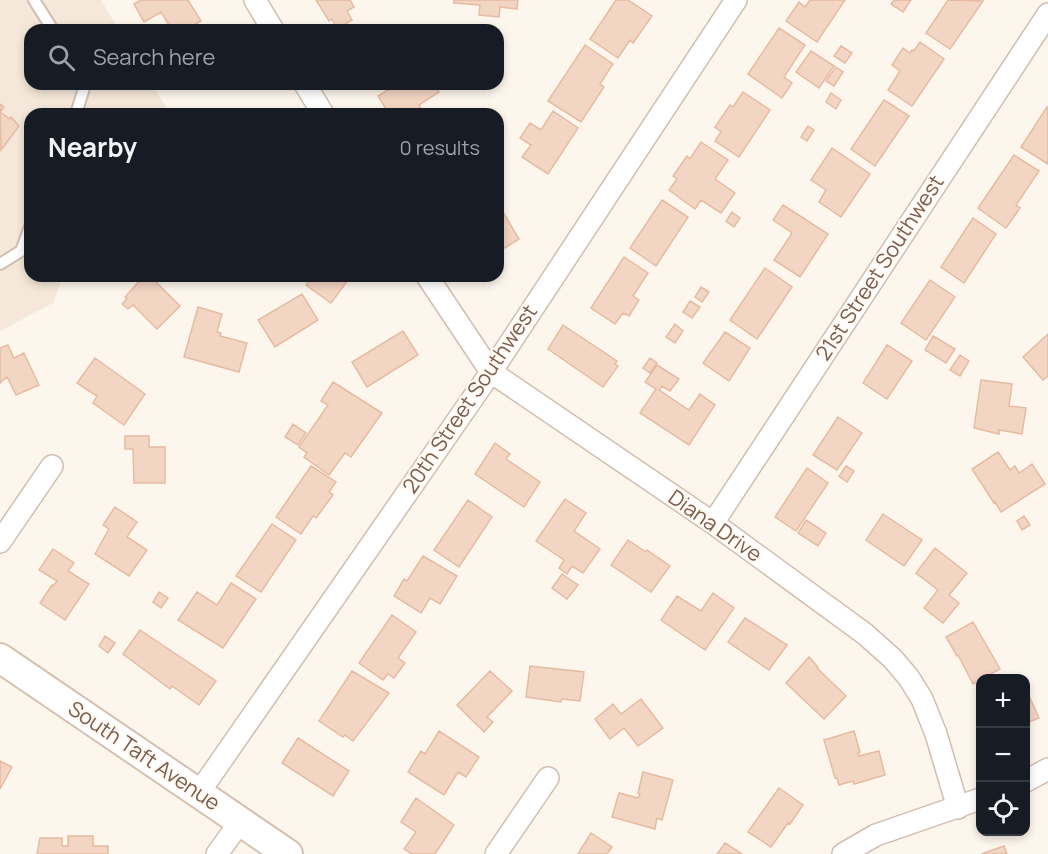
<!DOCTYPE html>
<html lang="en">
<head>
<meta charset="utf-8">
<style>
	body { margin:0; font-family:Manrope,sans-serif; background:#20242c; color:#f1f3f6 }
	.controls { position:absolute; right:18px; bottom:18px; display:grid; overflow:hidden; border-radius:12px; box-shadow:0 3px 9px #0003 }
	.controls button { width:54px; height:54px; display:grid; place-items:center; padding:0; border:0; border-bottom:2px solid #363941; background:#171b24; color:#f1f3f6; font:30px sans-serif }
	.list { margin:0; padding:0; list-style:none }
	h2 { display:flex; justify-content:space-between; align-items:center; height:78px; margin:0; padding:0 24px; font-size:26px }
	h2 small { font-size:20px; font-weight:400; color:#9ea1a6 }
	.icon { flex:none; width:33px; height:33px; fill:none; stroke:currentColor; stroke-width:2; stroke-linecap:round; stroke-linejoin:round }
	.map { position:relative; flex:none; width:1048px; height:854px; overflow:hidden }
	.search { position:absolute; background:#171b24; box-shadow:0 3px 9px #0003; left:24px; top:24px; width:480px; height:66px; display:flex; align-items:center; gap:15px; box-sizing:border-box; padding:0 21px; border-radius:18px; color:#9ea1a6; font-size:22px }
	.panel { position:absolute; background:#171b24; box-shadow:0 3px 9px #0003; left:24px; top:108px; width:480px; height:174px; border-radius:18px }
	.map>svg:first-child { display:block }
	.residential { fill:#f5e8da }
	.building { fill:#f3d5c3; stroke:#e6bba3; stroke-width:1.5 }
	.lines { fill:none; stroke-linecap:round; stroke-linejoin:round }
	.service-casing { stroke:#d1beb0; stroke-width:14 }
	.minor-casing { stroke:#d1beb0; stroke-width:24 }
	.secondary-casing { stroke:#d6c0b0; stroke-width:32 }
	.service { stroke:#fff; stroke-width:10 }
	.minor { stroke:#fff; stroke-width:21 }
	.secondary { stroke:#fff; stroke-width:28 }
	.labels { text-anchor:middle; stroke-width:4.5; stroke-linejoin:round; paint-order:stroke }
	.street-label { font-size:21px; fill:#7a5c4d; stroke:#fffaf3 }
</style>
</head>
<body>
<div class="map">
<svg width="1048" height="854" viewBox="0 0 1048 854">
	<rect width="100%" height="100%" fill="#fdf6ec"/>
	<path class="residential" d="M0 0H101L119 30H30V84H152L170 114H30V276H63L53 303 0 331Z"/>
	<path class="building" d="M141 0H188L201 21 185 30H172L161 12 144 22 134 4Z
		M316 0H350L354 7 347 11 352 20 337 29 332 19 329 21Z
		M454 0H518L517 9 500 7 499 17 479 15 480 5 454 3Z
		M616 0H628L652 16 633 43 630 40 618 58 590 39Z
		M810 0H845L817 42 786 21 799 2 805 7Z
		M894 0H911L903 12 891 4Z
		M948 0 983 1 950 49 926 33Z
		M779 28 805 45 784 77 792 83 782 98 748 74Z
		M920 42 944 59 912 106 888 90 900 71 892 65 903 48 910 53 912 50 914 51Z
		M585 45 613 64 600 84 604 87 581 122 548 101Z
		M841 46 852 53 845 63 834 56Z
		M811 51 834 66 819 88 796 72Z
		M836 67 843 72 834 86 826 81Z
		M397 84H434L439 92 419 105 424 114H389L378 96Z
		M743 92 770 110 739 157 715 141 721 132 715 127 730 105 733 107Z
		M831 93 841 100 836 109 826 102Z
		M884 100 909 116 875 166 851 149Z
		M0 104 4 107 0 112 10 119 11 117 19 126 1 150Z
		M1047 107H1048V164L1021 147Z
		M553 111 578 128 548 174 522 157 531 145 520 138 530 123 541 130Z
		M808 126 814 130 807 141 801 137Z
		M701 142 728 160 715 179 735 193 721 213 701 200 695 209 669 190 677 179 673 176 687 156 690 159Z
		M832 148 870 174 841 217 819 202 826 190 811 180Z
		M1014 155 1039 171 1016 205 1020 208 1006 228 978 208Z
		M662 200 688 217 656 266 630 248Z
		M783 205 828 234 800 277 774 260 791 235V232L773 220Z
		M498 209 501 214 503 212 519 239 498 252Z
		M732 212 740 218 734 227 726 221Z
		M973 218 996 234 964 283 941 267Z
		M624 257 648 273 633 296 639 300 629 316 623 313 615 324 591 308Z
		M765 268 792 287 757 339 730 320Z
		M144 276H150L180 306 157 329 133 305 128 309 122 304 127 299 125 297Z
		M313 276H351L331 303 306 285Z
		M930 280 955 297 926 340 901 323Z
		M701 287 709 292 702 302 695 297Z
		M302 294 318 320 275 347 258 320Z
		M690 301 700 307 692 318 683 312Z
		M198 307 222 314 217 332 221 333 220 336 247 343 239 372 184 357Z
		M675 324 683 331 675 343 666 337Z
		M563 325 617 361 615 364 618 366 603 387 548 349Z
		M403 331 418 355 367 387 352 362Z
		M725 332 750 348 729 381 703 363Z
		M1048 334V376L1043 380 1023 357Z
		M933 336 955 349 946 363 925 350Z
		M8 345 14 358 24 353 39 385 16 395 7 377 0 383V348Z
		M887 345 912 361 887 399 863 383Z
		M960 355 969 361 960 376 950 370Z
		M95 358 145 394 124 425 93 403 97 396 77 383Z
		M650 358 657 363 650 373 643 368Z
		M657 365 679 379 670 391 662 386 659 390 689 410 700 394 715 405 689 445 640 413 656 389 645 382Z
		M981 380 1012 384 1009 406 1026 408 1022 434 999 430V434L974 428Z
		M333 382 382 413 351 457 345 453 329 475 304 457 307 453 299 447 328 405 321 401Z
		M838 417 862 433 837 470 813 455Z
		M293 424 306 433 298 445 285 437Z
		M125 436H149V447H165V483H134L133 449H125Z
		M495 443 510 454 506 459 540 482 524 507 475 474Z
		M998 452 1010 470 1015 466 1019 473 1032 464 1045 484 1001 512 995 502 994 503 972 469Z
		M311 466 336 482 329 492 333 495 316 518 313 516 301 534 276 517Z
		M846 466 854 471 847 482 839 476Z
		M807 468 828 483 796 531 775 517Z
		M565 499 586 513 574 531 600 549 583 573 572 566 567 574 559 568 564 560 536 541Z
		M468 500 492 517 459 567 434 550Z
		M115 507 137 522 127 537 147 550 129 576 95 554 109 529 103 525Z
		M883 514 922 540 904 566 866 540Z
		M1024 516 1030 525 1022 530 1017 521Z
		M806 520 826 533 818 546 798 533Z
		M272 524 296 540 261 592 236 576Z
		M628 540 646 552 647 550 670 566 651 592 611 565Z
		M935 548 967 573 949 595 959 603 943 623 924 608 938 590 916 573Z
		M53 549 74 563 68 571 89 584 65 620 40 603 52 585 53 586 57 581 39 570Z
		M423 556 457 576 440 604 430 598 421 613 394 596 404 579 407 581Z
		M562 574 578 585 567 599 552 588Z
		M231 583 256 599 223 648 178 620 197 592 217 605Z
		M159 592 168 598 161 608 153 602Z
		M713 593 734 608 705 650 661 620 677 596 701 611Z
		M392 615 416 632 398 658 405 663 394 678 388 674 383 680 359 663Z
		M745 618 787 645 769 670 728 642Z
		M973 622 1000 669 973 684 958 655 957 656 946 637Z
		M140 630 216 681 199 705 172 686 170 689 123 654Z
		M105 636 115 643 108 653 99 646Z
		M809 657 818 667 817 668 846 696 824 719 786 683Z
		M530 666 584 672 580 701 562 699 561 702 526 697Z
		M352 671 389 693 353 741 345 735 343 737 319 721Z
		M490 671 512 691 487 717 493 722 484 732 457 705Z
		M1026 689 1039 718 1026 723Z
		M641 699 663 728 638 746 624 728 610 739 595 719 613 704 621 714Z
		M439 731 479 757 466 777 458 772 444 795 408 772 421 751 425 754Z
		M854 731 860 752 858 753 859 756 879 751 885 775 854 784 853 781 839 785 837 778H835L824 740Z
		M298 738 349 771 333 796 282 763Z
		M0 761 12 767 0 789Z
		M643 772 673 780 662 820 657 818 655 829 612 817 619 793 638 798 640 794 638 793Z
		M779 788 803 805 790 824 788 823 771 847 748 832Z
		M416 798 454 825 435 854H412L404 849 416 832 401 822Z
		M591 833 612 847 607 854H578Z
		M68 836H93V846H108V854H37L40 838H62V846H68Z
		M725 843 742 854H717Z
		M1004 846 1007 854H981Z"/>
	<g class="lines">
		<g class="service-casing">
			<path id="service" d="M34 0 53 30
				M76 114 84 88 82 84
				M0 264 21 251 30 227"/>
		</g>
		<g class="minor-casing">
			<path id="minor" d="M255 0 273 30
				M305 84 323 114
				M427 276 491 372 713 523 865 634 893 659 909 678 922 699 936 734 958 808
				M713 523 1048 14
				M0 542 52 466
				M1026 781 1048 769
				M198 794 491 372 736 0
				M217 854 240 822
				M496 854 548 778
				M843 854 876 835 980 799"/>
		</g>
		<g class="secondary-casing">
			<path id="secondary" d="M0 658 288 854"/>
		</g>
		<use href="#service" class="service"/>
		<use href="#minor" class="minor"/>
		<use href="#secondary" class="secondary"/>
	</g>
	<g class="labels">
		<g class="street-label">
			<text transform="translate(880 268) rotate(-57)" y="7">21st Street Southwest</text>
			<text transform="translate(470 399) rotate(-56)" y="7">20th Street Southwest</text>
			<text transform="translate(715 526) rotate(35)" y="7">Diana Drive</text>
			<text transform="translate(144 756) rotate(34)" y="7">South Taft Avenue</text>
		</g>
	</g>
</svg>
<div class="controls">
<button>+</button>
<button>−</button>
<button><svg class="icon" aria-label="locate" viewBox="0 0 24 24"><circle cx="12" cy="12" r="6"/><path d="M12 2v4M12 18v4M2 12h4M18 12h4"/></svg></button>
</div>
<div class="search"><svg class="icon" aria-label="search" viewBox="0 0 24 24"><circle cx="10" cy="10" r="6"/><path d="M15 15l6 6"/></svg>Search here</div>
<section class="panel">
<h2>Nearby<small>0 results</small></h2>
<ul class="list">
</ul>
</section>
</div>
</body>
</html>
